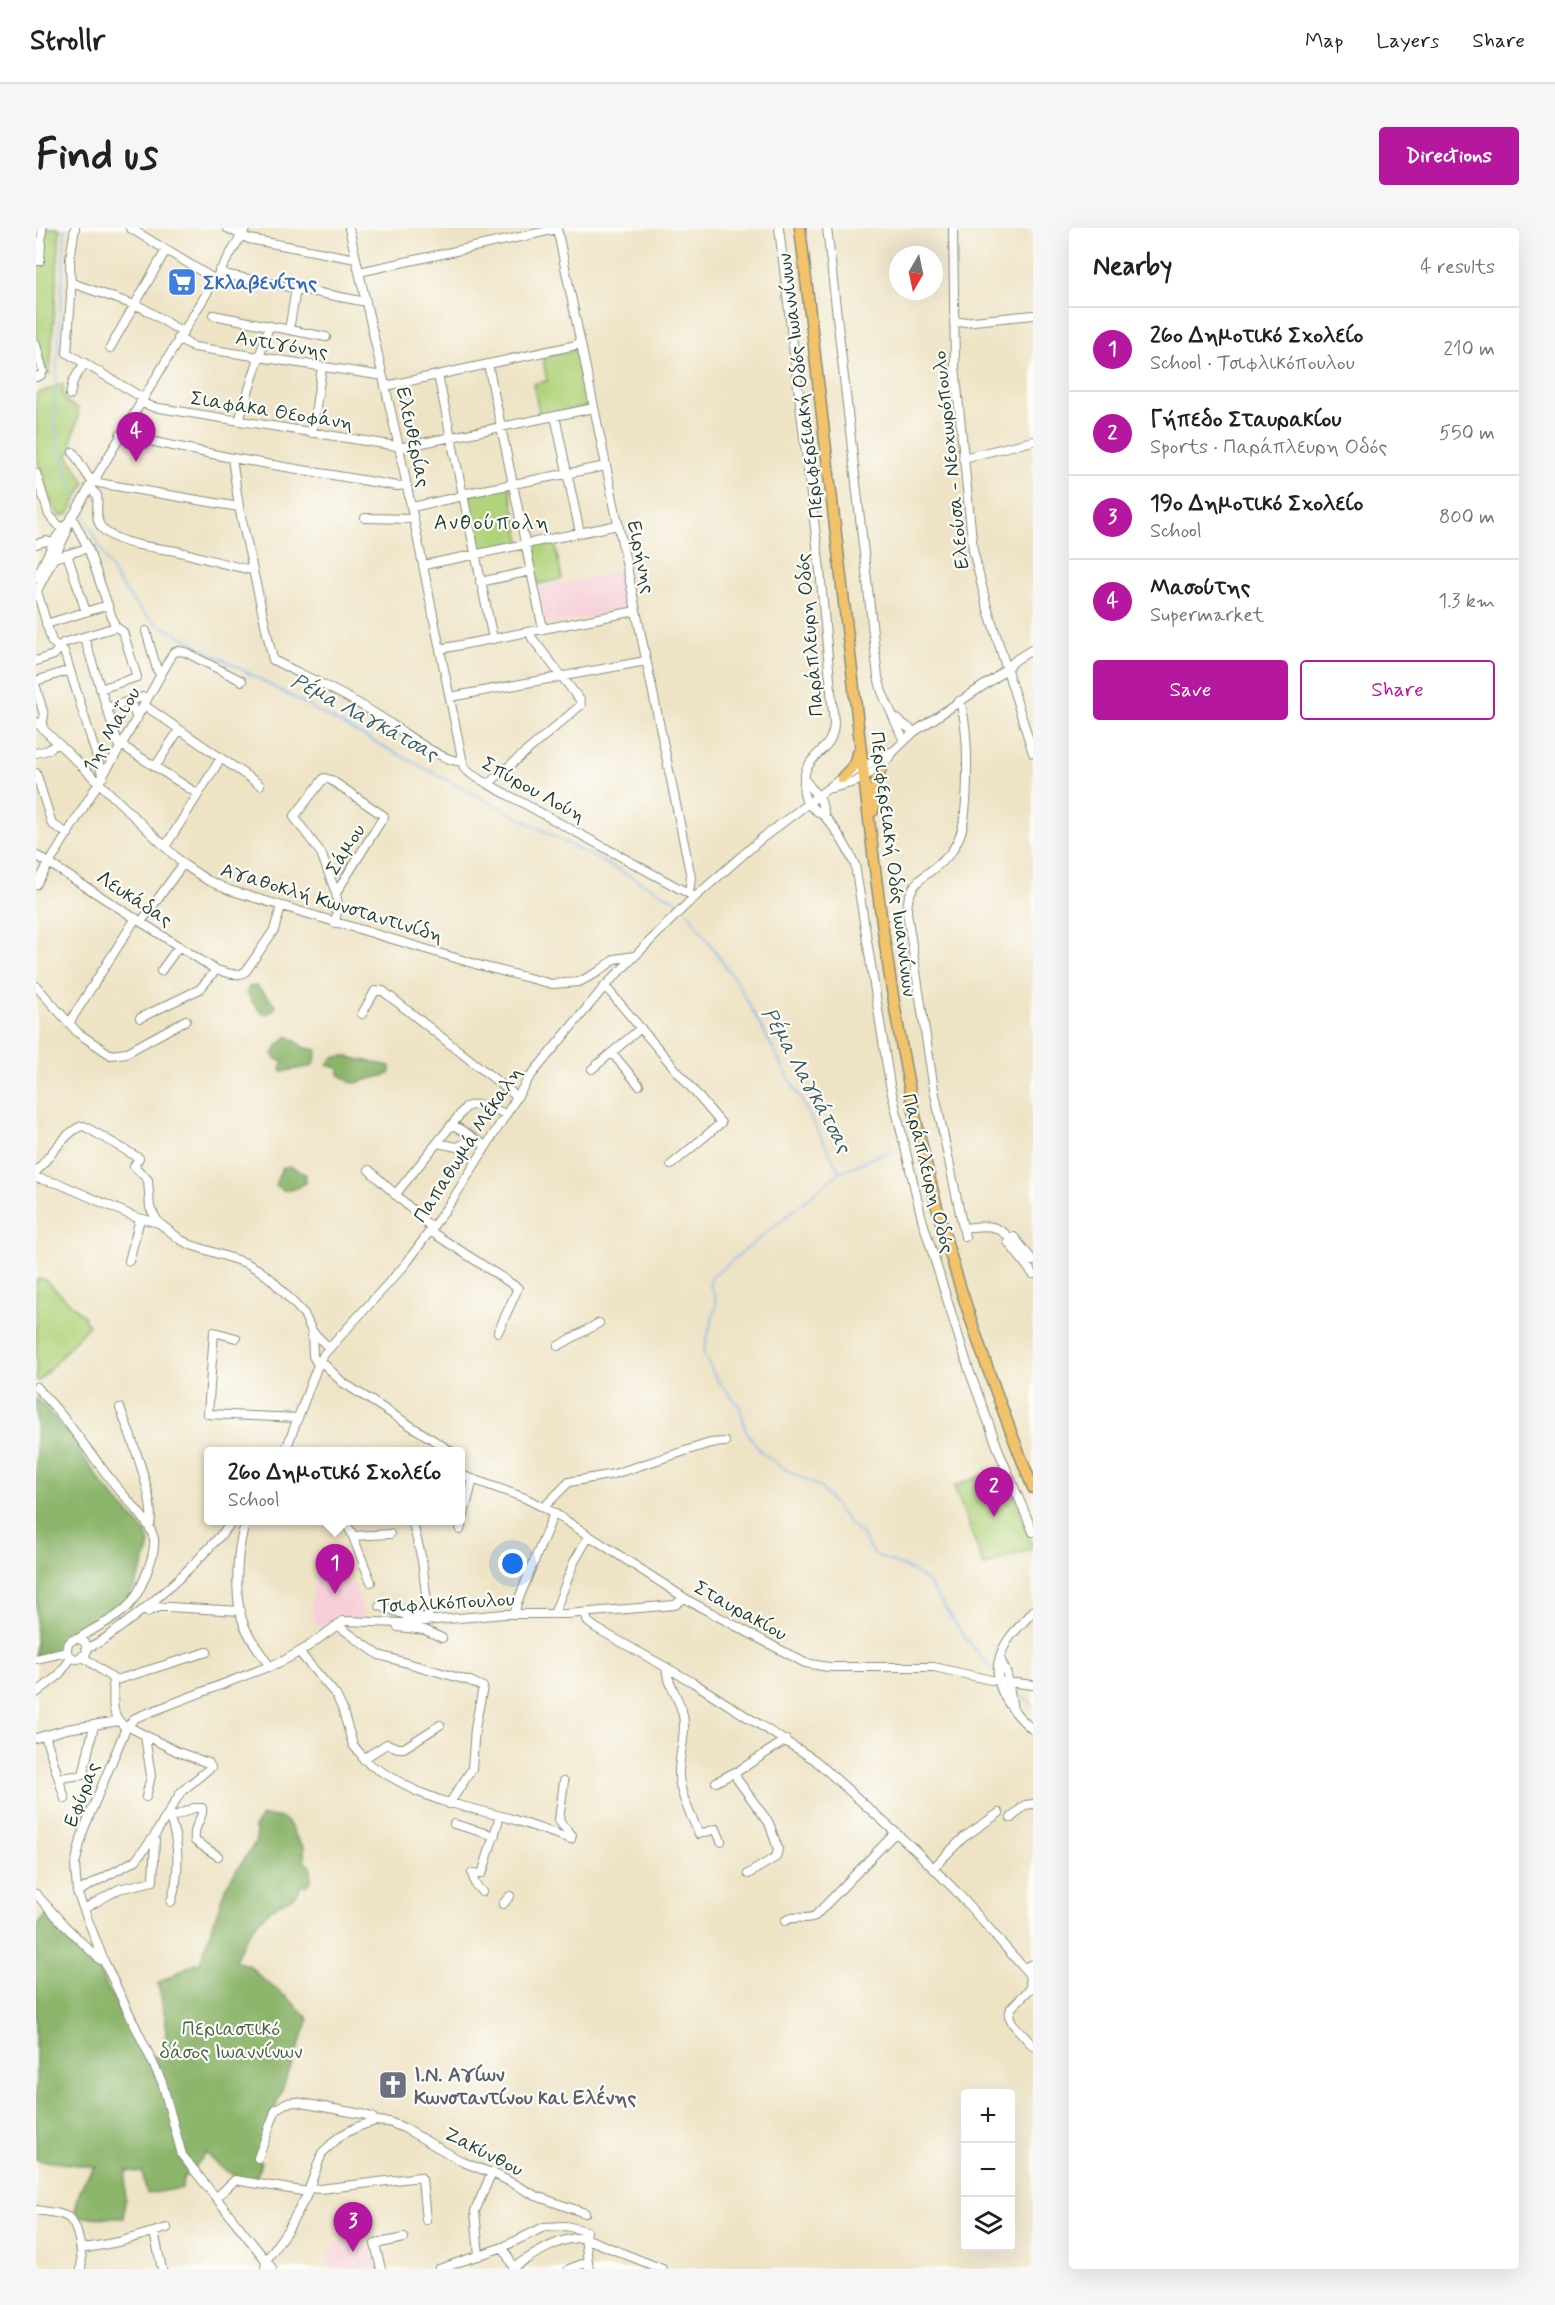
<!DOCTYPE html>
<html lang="en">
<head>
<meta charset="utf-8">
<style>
	body { margin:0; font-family:Mynerve,sans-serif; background:#f6f6f6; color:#202124 }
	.controls { position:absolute; right:18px; bottom:18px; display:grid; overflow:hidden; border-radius:6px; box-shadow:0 6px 24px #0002 }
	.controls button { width:54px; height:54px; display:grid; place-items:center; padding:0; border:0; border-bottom:2px solid #e0e0e0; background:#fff; color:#202124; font:30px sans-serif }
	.compass { position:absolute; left:853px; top:18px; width:54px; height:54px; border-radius:50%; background:#fff; box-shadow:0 6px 24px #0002; rotate:189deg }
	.you { position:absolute; left:477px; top:1336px; width:21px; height:21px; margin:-15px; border:4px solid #fff; border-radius:50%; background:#1a73e8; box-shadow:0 0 0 9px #1a73e833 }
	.badge { display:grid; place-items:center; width:39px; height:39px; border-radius:50%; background:#b5179e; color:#fff; font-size:20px; font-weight:700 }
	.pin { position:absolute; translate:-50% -50px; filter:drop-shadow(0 2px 3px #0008) }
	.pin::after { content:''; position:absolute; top:32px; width:21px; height:18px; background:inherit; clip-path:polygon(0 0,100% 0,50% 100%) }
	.popup { position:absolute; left:168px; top:1219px; width:261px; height:78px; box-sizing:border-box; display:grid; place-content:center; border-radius:6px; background:#fff; filter:drop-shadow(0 2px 4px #0005); font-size:20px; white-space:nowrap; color:#757577 }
	.popup b { font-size:22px; color:#202124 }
	.popup::after { content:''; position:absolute; left:50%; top:100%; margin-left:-12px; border:12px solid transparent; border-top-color:#fff }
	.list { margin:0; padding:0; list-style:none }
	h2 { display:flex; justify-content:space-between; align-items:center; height:78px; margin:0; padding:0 24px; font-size:26px }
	h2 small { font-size:20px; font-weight:400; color:#757577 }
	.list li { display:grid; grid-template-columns:39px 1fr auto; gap:18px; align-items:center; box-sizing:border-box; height:84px; padding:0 24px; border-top:2px solid #e0e0e0 }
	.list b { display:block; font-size:22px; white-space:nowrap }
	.list p { margin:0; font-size:20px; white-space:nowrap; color:#757577 }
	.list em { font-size:20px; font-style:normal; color:#757577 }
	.actions { display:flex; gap:12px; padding:18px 24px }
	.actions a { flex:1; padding:14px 0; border:2px solid #b5179e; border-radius:6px; text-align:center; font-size:21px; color:#b5179e }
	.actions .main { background:#b5179e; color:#fff }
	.icon { flex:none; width:33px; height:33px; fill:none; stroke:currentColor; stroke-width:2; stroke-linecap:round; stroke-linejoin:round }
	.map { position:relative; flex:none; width:997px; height:2041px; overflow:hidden; border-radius:6px }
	header { display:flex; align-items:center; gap:36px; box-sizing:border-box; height:84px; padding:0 30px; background:#fff; border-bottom:2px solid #e0e0e0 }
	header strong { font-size:28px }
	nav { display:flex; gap:33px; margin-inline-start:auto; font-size:21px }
	.intro { display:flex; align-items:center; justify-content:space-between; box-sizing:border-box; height:144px; padding:0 36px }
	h1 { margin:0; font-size:42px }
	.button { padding:15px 27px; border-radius:6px; background:#b5179e; color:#fff; font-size:21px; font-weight:700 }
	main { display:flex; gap:36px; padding:0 36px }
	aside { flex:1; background:#fff; border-radius:6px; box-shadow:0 6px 24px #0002 }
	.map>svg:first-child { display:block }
	.built { fill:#f6cfd8 }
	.green { fill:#b1d37c; stroke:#688858; stroke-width:1.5 }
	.forest { fill:#8cb56c; stroke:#567950; stroke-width:1.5 }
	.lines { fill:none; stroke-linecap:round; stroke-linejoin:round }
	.stream { stroke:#7eb9f0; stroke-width:1.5 }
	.minor-casing { stroke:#86907c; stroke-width:10 }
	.highway-casing { stroke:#86907c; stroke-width:13 }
	.minor { stroke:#fff; stroke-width:8 }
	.highway { stroke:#f2c36a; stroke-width:10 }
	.labels { text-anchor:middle; stroke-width:4.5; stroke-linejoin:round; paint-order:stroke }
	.shop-label { font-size:20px; font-weight:bold; fill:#366cbe; stroke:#fdfcf7; text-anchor:start }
	.street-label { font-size:20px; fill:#1f3d34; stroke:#fdfcf7 }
	.park-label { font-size:20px; fill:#446246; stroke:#fdfcf7 }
	.worship-label { font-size:20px; font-weight:bold; fill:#5b616d; stroke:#fdfcf7; text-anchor:start }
	.neighbourhood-label { font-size:21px; letter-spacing:1.5px; fill:#1f3d34; stroke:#fdfcf7 }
	.water-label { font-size:21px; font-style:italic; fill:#375c63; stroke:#fdfcf7 }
</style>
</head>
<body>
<header>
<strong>Strollr</strong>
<nav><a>Map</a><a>Layers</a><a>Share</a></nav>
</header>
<div class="intro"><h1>Find us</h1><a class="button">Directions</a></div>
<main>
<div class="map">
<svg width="997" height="2041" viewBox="0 0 997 2041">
	<rect width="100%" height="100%" fill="#fdfcf7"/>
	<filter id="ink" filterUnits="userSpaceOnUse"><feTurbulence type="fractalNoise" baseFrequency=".0167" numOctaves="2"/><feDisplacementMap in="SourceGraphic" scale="12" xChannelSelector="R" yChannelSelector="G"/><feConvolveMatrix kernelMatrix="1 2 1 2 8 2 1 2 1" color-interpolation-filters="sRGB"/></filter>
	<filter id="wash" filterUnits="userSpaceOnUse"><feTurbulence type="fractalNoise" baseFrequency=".008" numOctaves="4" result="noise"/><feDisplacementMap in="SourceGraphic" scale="24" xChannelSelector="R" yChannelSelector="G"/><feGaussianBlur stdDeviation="1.35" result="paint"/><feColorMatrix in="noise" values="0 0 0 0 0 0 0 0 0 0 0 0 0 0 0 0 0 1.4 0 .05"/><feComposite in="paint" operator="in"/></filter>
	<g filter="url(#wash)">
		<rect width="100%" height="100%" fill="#eee3c5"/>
		<path class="built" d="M588 343 595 381 510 397 502 360Z
			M282 1336 318 1356 330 1392 300 1391 288 1399 279 1398 275 1376Z
			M308 2008 322 2010 335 2019 343 2041H294L291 2030 299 2016Z"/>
		<path class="green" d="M8 0H24L14 146 10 144 0 108V35Z
			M542 122 553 178 504 188 497 156 511 153 507 130Z
			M27 156C26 170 28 175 42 180V190L35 215 39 221 31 226 49 255 32 286 25 288C14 281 2 237 0 223 0 205 0 185 0 166Z
			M473 258 485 314 442 323 430 267Z
			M518 313 526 351 502 356 494 318Z
			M8 1051 49 1089 48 1092 53 1097 3 1153 0 1152V1052Z
			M967 1240 997 1320 948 1338 918 1258Z"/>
		<path class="forest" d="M220 758 240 777 237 783 230 786C222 784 214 771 211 764L213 759Z
			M252 808 270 820 281 822 279 833 275 839C264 839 256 843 245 843L247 833 240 831 237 826 241 819Z
			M307 828 354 838V846L319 855 314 854 303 846V840L291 837 297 830Z
			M254 938 270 947 269 955C258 961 250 967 239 957L246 940Z
			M0 1170 26 1198 69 1259 109 1304 114 1314 111 1328 99 1358 85 1379 73 1388 32 1408 23 1421 0 1428Z
			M226 1588C263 1588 249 1601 268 1619L269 1635 275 1638V1653L269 1658 266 1656C259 1675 246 1671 234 1682 214 1700 209 1708 199 1733L214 1738 225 1750 254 1772 273 1791 220 1930 225 1934 219 1955C198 1950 185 1941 170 1925L157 1942 147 1950 146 1960 111 1966 106 1944 90 1943 88 1990 38 1989C41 1970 45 1953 59 1939L0 1932V1701L10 1687 57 1732 109 1831 129 1826 130 1793 122 1755 159 1735H164L190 1658 219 1615 221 1605 218 1600Z"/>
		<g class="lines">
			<path class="stream" d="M29 0 18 190 25 226 41 270
				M47 283C66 324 82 366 119 394L316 502 643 674
				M652 684 703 758 804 944 675 1050 674 1058 679 1067 680 1077 667 1125 680 1150 704 1179 710 1203 725 1224 747 1240 784 1259 813 1295 827 1308 836 1325 877 1343 891 1353 928 1408 956 1442
				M806 943 857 921
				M977 1461 997 1477"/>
		</g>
	</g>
	<g filter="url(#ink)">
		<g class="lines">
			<g class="minor-casing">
				<path id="minor" d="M39 0 34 30 35 68 31 125 107 170
					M94 0 178 51
					M191 0 213 11 320 31
					M313 0 363 219 428 540 435 546 452 556 659 669
					M521 0 655 649 653 664
					M743 0 784 342 798 495C797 522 778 522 770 542 767 551 766 567 771 574 775 581 784 584 789 589 801 602 812 621 819 637L854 857 886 991 933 1142 964 1226 997 1304
					M791 0 842 449 846 464 868 513
					M917 0 919 138 937 322 950 375 997 525
					M0 33H4L6 0
					M183 43 192 47 330 74
					M323 44 521 1
					M36 55 107 80 146 104
					M177 87 290 109
					M918 95 997 87
					M253 102 260 61
					M142 110 158 119 341 147 346 146
					M0 117 7 143 5 147 0 149
					M74 120 130 22
					M452 136 507 401
					M402 147 457 411
					M350 158 545 116
					M34 167 37 153 49 135
					M104 174 117 179 367 219 558 180
					M519 188 544 305
					M203 193 233 98
					M276 205 286 139
					M84 207 196 230 361 258 371 257
					M37 224 53 250 62 255 203 279
					M196 230 203 279 237 432C272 450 310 466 343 488 364 501 403 533 427 534
					M927 230 997 213
					M0 245 13 287 26 301
					M53 259 61 267C63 277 58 289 65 299 80 318 122 319 144 324 169 330 192 338 217 342
					M426 266 570 238
					M376 279 427 268
					M36 289 52 320 79 398 87 404 101 449 64 461
					M329 290 378 291
					M0 316 10 313 17 315
					M31 326 50 384
					M17 328 22 329 52 320
					M388 337 582 297
					M0 350 20 310 36 289 210 0
					M444 354 495 343
					M1 363 16 414 28 423 67 549
					M0 365 30 306 32 296
					M10 396 72 377
					M110 403 121 442 125 446
					M48 409 82 515 162 566
					M404 421 600 383
					M0 433 18 427 27 415 80 399
					M0 453 34 442
					M0 459 8 487 6 500
					M414 469 610 433
					M94 473 101 491
					M923 473C934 495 932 572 927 597 925 607 921 615 916 623 898 647 871 648 871 684L898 862 929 1009
					M108 477 224 557
					M70 480 107 469H112
					M858 489 878 504
					M0 494 147 636 171 652 193 662 446 738 516 756 543 754 562 744 579 731 598 728
					M0 525 12 522 22 515
					M119 539 143 502
					M0 545 16 596 32 606
					M769 552 785 573 789 589
					M452 556 545 477 544 472 496 410 493 404
					M796 560 819 554 846 538 859 522 878 504 959 450 981 431 997 421
					M129 619 185 530
					M0 627 180 742C190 744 202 750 210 743L238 702 245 679
					M0 657 85 518 137 425 142 423 149 424 206 453
					M105 694 147 636
					M299 695 302 678 300 665 348 588 295 552 288 550 258 589 285 625 300 665
					M125 743 143 718
					M0 758 42 805 75 827 90 825 150 792
					M569 758 685 895 635 937
					M326 786 339 763H347L480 868
					M104 790 164 761 180 742
					M33 795 100 690
					M576 825 603 857
					M556 841 605 800
					M416 896 450 918
					M401 915 421 919 439 911
					M333 942 396 1000
					M0 944C10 933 34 898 48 898L103 930 98 938 112 952 114 980 123 995
					M0 950 24 956 99 989 123 995 145 1012 155 1017 210 1035 223 1042 235 1051 268 1086 276 1103 293 1120
					M359 967 430 879C443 873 457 880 469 886
					M927 1000C948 998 957 994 974 1010L978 1009 997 1033
					M394 1003 482 1060 462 1104
					M974 1010 972 1014 997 1046
					M93 1033 104 991
					M276 1103 277 1128 282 1137
					M200 1110 178 1104 172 1186 262 1190
					M522 1118 563 1095
					M284 1132 306 1154 416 1224
					M0 1159C29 1188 50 1220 75 1252 87 1268 114 1292 118 1311 120 1327 105 1362 95 1375 81 1392 59 1398 42 1411
					M84 1180C93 1203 123 1279 113 1299
					M249 1224 280 1142 288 1126 369 1037 417 971 493 850 569 758 651 676 725 611 803 552 859 522
					M425 1247 489 1270 518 1285 655 1374 769 1435 792 1439H898L955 1452 997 1457
					M508 1279 533 1254 578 1246 674 1215 689 1214
					M211 1292C200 1318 197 1373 209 1399 215 1413 226 1426 234 1439
					M308 1292 315 1304 335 1354
					M424 1302 437 1251
					M317 1308 354 1306
					M344 1378 370 1387 390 1390 393 1392 386 1332 376 1292
					M107 1382 111 1384 123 1379H132L205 1383
					M997 1383C989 1394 979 1401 972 1412 948 1448 970 1479 997 1502
					M479 1385 481 1375 518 1285
					M549 1385 552 1394 560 1400 658 1455 779 1532 879 1622 920 1663 993 1746 995 1760 975 1780 973 1788 977 1796 997 1818
					M518 1386 538 1334 553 1308
					M301 1397 343 1427 434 1453 447 1459 439 1500 436 1541 413 1576
					M362 1399 389 1402 406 1410
					M31 1421a10 10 0 1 1 20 0a10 10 0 1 1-20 0Z
					M50 1420C64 1416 75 1406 86 1398 128 1367 164 1332 198 1292
					M263 1424 300 1467 306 1480 317 1517 334 1537 380 1563 406 1573 473 1590 535 1611 536 1607 526 1597 523 1592 528 1553
					M46 1428 76 1450C81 1471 70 1483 90 1500
					M964 1430 971 1446 977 1482
					M0 1431 31 1424
					M630 1439C630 1452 644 1472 647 1487 651 1508 642 1528 643 1548 644 1567 656 1589 663 1606L680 1601 685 1613
					M77 1453 171 1424
					M0 1465 22 1448 36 1429
					M9 1507 29 1571
					M109 1508 115 1548 110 1569
					M0 1510 31 1501 83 1493
					M327 1531 351 1516 362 1520H368L404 1497
					M23 1550 47 1547 58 1497
					M680 1554 699 1544
					M133 1588C144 1615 144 1646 135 1674
					M134 1590 158 1580H166C168 1591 157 1595 159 1613L182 1628
					M975 1590 989 1577 997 1576
					M418 1596 459 1608
					M897 1640 928 1609 963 1585
					M712 1646 740 1629 742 1621 733 1595 701 1551 699 1545 750 1512
					M41 1664 100 1632 117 1610 145 1564 175 1539 172 1535 142 1524 91 1498
					M446 1664 439 1656 436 1645 445 1646 447 1643 464 1588
					M0 1666 29 1698 63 1731 68 1733
					M467 1676 474 1668
					M48 1681 83 1661 117 1653 119 1612 117 1610
					M749 1693C757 1686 769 1693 779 1688L860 1604
					M988 1740 997 1736
					M222 1930 240 1881 250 1875 260 1874 326 1886 336 1889 339 1893
					M274 1960 284 1961 384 1949 386 1951 390 1992
					M181 1969 199 1952 272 1964
					M0 1982C10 1984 25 1984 33 1990 43 1999 47 2028 45 2041
					M118 2004 126 2041
					M467 2019 478 2041
					M45 2021 82 2014 131 2000
					M443 2028 439 1983 456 1944
					M477 2039C498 2027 524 2008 549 2010L553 2041
					M236 2040 146 1927 126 1854 68 1733 41 1664 39 1637 47 1603 90 1500 99 1490 247 1433 270 1420 307 1393 366 1395 468 1386H531L639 1377 648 1370
					M229 2041 230 2033 252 2001 270 1969 286 1925 304 1908 321 1899 339 1893 353 1894 368 1900 427 1934 463 1948 500 1968 549 1985
					M345 2041 339 2016 368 2010
					M403 2041 467 2019 508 1999 530 1998 550 2003 549 2010 626 2041
					M533 2041 552 2034"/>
			</g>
			<g class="highway-casing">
				<path id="highway" d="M764 0C781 148 799 295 816 443 835 612 852 782 893 948 919 1054 956 1158 997 1260
					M806 550 820 535 822 525
					M837 583 840 554 846 538"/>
			</g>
			<use href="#minor" class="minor"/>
			<use href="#highway" class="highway"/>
		</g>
	</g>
	<defs>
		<g id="supermarket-square" transform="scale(1.5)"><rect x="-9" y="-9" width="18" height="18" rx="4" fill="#3f7fe0" stroke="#fdfcf7"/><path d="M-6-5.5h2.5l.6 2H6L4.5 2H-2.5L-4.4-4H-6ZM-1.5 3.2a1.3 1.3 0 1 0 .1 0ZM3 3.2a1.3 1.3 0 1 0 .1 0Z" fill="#fff"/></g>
		<g id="church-square" transform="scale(1.5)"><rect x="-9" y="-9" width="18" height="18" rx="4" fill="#6b7280" stroke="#fdfcf7"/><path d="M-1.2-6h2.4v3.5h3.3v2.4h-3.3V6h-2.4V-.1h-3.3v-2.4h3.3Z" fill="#fff"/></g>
	</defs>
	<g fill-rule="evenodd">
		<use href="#supermarket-square" x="146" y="54"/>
		<use href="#church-square" x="357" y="1857"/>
	</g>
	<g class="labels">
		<g class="shop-label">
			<text x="167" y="61">Σκλαβενίτης</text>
		</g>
		<g class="street-label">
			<text transform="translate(246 116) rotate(9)" y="7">Αντιγόνης</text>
			<text transform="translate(764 158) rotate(-97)" y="7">Περιφερειακή Οδός Ιωαννίνων</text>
			<text transform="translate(236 182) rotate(9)" y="7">Σιαφάκα Θεοφάνη</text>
			<text transform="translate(378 209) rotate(78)" y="7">Ελευθερίας</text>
			<text transform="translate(914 232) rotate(-96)" y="7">Ελεούσα - Νεοχωρόπουλο</text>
			<text transform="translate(606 329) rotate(78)" y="7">Ειρήνης</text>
			<text transform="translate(773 407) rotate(-95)" y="7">Παράπλευρη Οδός</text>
			<text transform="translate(75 501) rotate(-60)" y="7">1ης Μαΐου</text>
			<text transform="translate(498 561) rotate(29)" y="7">Σπύρου Λούη</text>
			<text transform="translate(309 621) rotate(-58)" y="7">Σάμου</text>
			<text transform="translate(858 636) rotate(83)" y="7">Περιφερειακή Οδός Ιωαννίνων</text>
			<text transform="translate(99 670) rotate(33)" y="7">Λευκάδας</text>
			<text transform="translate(296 674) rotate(17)" y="7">Αγαθοκλή Κωνσταντινίδη</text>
			<text transform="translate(431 916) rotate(-57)" y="7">Παπαθωμά Μέκαλη</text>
			<text transform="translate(893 945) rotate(76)" y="7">Παράπλευρη Οδός</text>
			<text transform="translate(410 1374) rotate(-3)" y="7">Τσιφλικόπουλου</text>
			<text transform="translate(705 1382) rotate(29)" y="7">Σταυρακίου</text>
			<text transform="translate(45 1566) rotate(-69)" y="7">Εφύρας</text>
			<text transform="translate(448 1923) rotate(27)" y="7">Ζακύνθου</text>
		</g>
		<g class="park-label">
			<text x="195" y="1807">Περιαστικό<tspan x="195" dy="23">δάσος Ιωαννίνων</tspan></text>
		</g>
		<g class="worship-label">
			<text x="378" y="1853">Ι.Ν. Αγίων<tspan x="378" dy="23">Κωνσταντίνου και Ελένης</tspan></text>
		</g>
		<g class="neighbourhood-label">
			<text x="456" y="301">Ανθούπολη</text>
		</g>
		<g class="water-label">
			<text transform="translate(329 489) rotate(28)" y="7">Ρέμα Λαγκάτσας</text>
			<text transform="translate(771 852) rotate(61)" y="7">Ρέμα Λαγκάτσας</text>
		</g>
	</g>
</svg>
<div class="controls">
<button>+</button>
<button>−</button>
<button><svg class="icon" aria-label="layers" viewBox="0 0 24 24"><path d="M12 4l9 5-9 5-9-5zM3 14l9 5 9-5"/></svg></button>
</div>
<svg class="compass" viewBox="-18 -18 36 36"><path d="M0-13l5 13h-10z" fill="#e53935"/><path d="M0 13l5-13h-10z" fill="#757577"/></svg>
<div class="you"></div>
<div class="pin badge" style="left:299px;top:1366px">1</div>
<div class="popup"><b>26ο Δημοτικό Σχολείο</b>School</div>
<div class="pin badge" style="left:958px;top:1289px">2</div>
<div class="pin badge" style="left:317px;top:2024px">3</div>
<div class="pin badge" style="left:100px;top:234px">4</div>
</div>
<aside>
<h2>Nearby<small>4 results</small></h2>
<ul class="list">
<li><span class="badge">1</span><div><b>26ο Δημοτικό Σχολείο</b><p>School · Τσιφλικόπουλου</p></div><em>210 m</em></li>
<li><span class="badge">2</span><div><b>Γήπεδο Σταυρακίου</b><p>Sports · Παράπλευρη Οδός</p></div><em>550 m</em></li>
<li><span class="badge">3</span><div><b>19ο Δημοτικό Σχολείο</b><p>School</p></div><em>800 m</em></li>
<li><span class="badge">4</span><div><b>Μασούτης</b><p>Supermarket</p></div><em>1.3 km</em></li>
</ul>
<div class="actions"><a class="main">Save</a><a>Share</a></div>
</aside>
</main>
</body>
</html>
